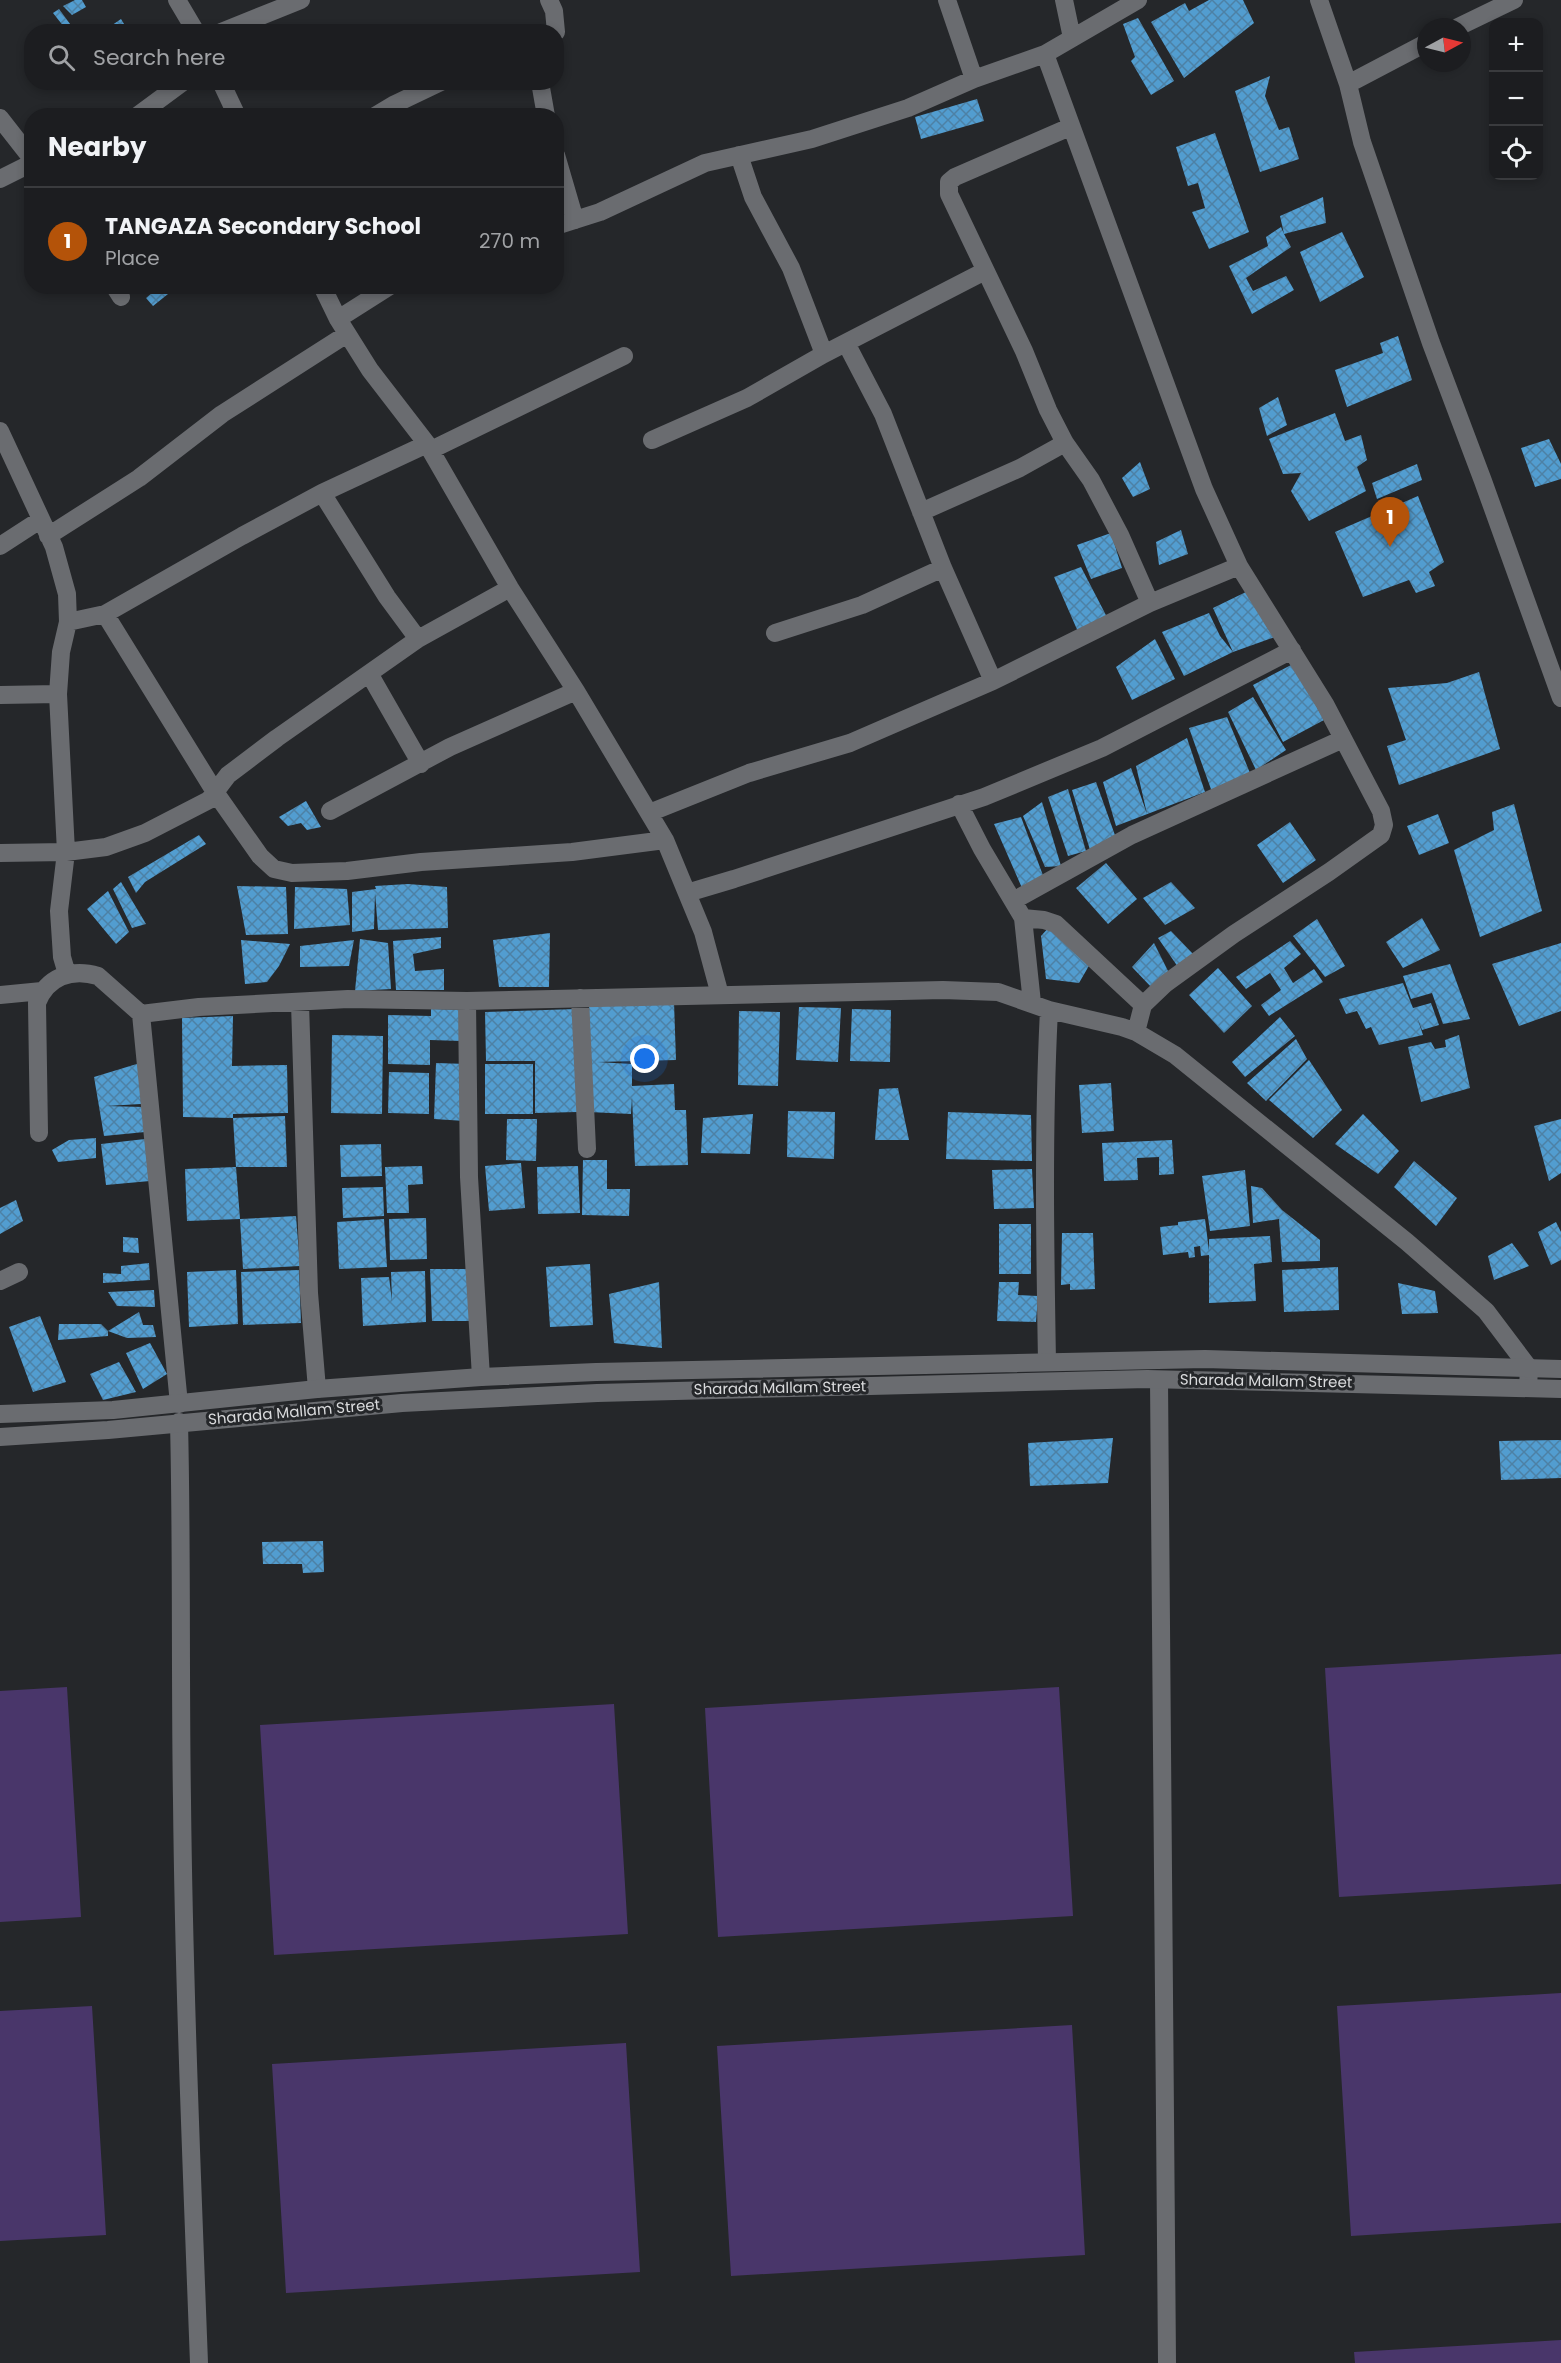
<!DOCTYPE html>
<html lang="en">
<head>
<meta charset="utf-8">
<style>
	body { margin:0; font-family:Poppins,sans-serif; background:#252629; color:#f1f3f6 }
	.controls { position:absolute; right:18px; top:18px; display:grid; overflow:hidden; border-radius:12px; box-shadow:0 3px 9px #0003 }
	.controls button { width:54px; height:54px; display:grid; place-items:center; padding:0; border:0; border-bottom:2px solid #3a3b3e; background:#1c1d20; color:#f1f3f6; font:30px sans-serif }
	.compass { position:absolute; left:1417px; top:18px; width:54px; height:54px; border-radius:50%; background:#1c1d20; box-shadow:0 3px 9px #0003; rotate:83deg }
	.you { position:absolute; left:645px; top:1059px; width:21px; height:21px; margin:-15px; border:4px solid #fff; border-radius:50%; background:#1a73e8; box-shadow:0 0 0 9px #1a73e833 }
	.badge { display:grid; place-items:center; width:39px; height:39px; border-radius:50%; background:#b45309; color:#fff; font-size:20px; font-weight:700 }
	.pin { position:absolute; translate:-50% -50px; filter:drop-shadow(0 2px 3px #0008) }
	.pin::after { content:''; position:absolute; top:32px; width:21px; height:18px; background:inherit; clip-path:polygon(0 0,100% 0,50% 100%) }
	.list { margin:0; padding:0; list-style:none }
	h2 { display:flex; justify-content:space-between; align-items:center; height:78px; margin:0; padding:0 24px; font-size:26px }
	h2 small { font-size:20px; font-weight:400; color:#a0a2a5 }
	.list li { display:grid; grid-template-columns:39px 1fr auto; gap:18px; align-items:center; box-sizing:border-box; height:108px; padding:0 24px; border-top:2px solid #3a3b3e }
	.list b { display:block; font-size:22px; white-space:nowrap }
	.list p { margin:0; font-size:20px; white-space:nowrap; color:#a0a2a5 }
	.list em { font-size:20px; font-style:normal; color:#a0a2a5 }
	.icon { flex:none; width:33px; height:33px; fill:none; stroke:currentColor; stroke-width:2; stroke-linecap:round; stroke-linejoin:round }
	.map { position:relative; flex:none; width:1561px; height:2363px; overflow:hidden }
	.search { position:absolute; background:#1c1d20; box-shadow:0 3px 9px #0003; left:24px; top:24px; width:540px; height:66px; display:flex; align-items:center; gap:15px; box-sizing:border-box; padding:0 21px; border-radius:24px; color:#a0a2a5; font-size:22px }
	.panel { position:absolute; background:#1c1d20; box-shadow:0 3px 9px #0003; left:24px; top:108px; width:540px; height:186px; border-radius:24px }
	.map>svg:first-child { display:block }
	.grass { fill:#49366a }
	.building { fill:url(#building-cross-hatch) }
	.lines { fill:none; stroke-linecap:round; stroke-linejoin:round }
	.street { stroke:#6a6c70; stroke-width:18 }
	.secondary { stroke:#6a6c70; stroke-width:18 }
	.labels { text-anchor:middle; stroke-width:6; stroke-linejoin:round; paint-order:stroke }
	.street-label { font-size:15px; fill:#d9dadc; stroke:#25272a }
</style>
</head>
<body>
<div class="map">
<svg width="1561" height="2363" viewBox="0 0 1561 2363">
	<defs>
		<pattern id="building-cross-hatch" width="8" height="8" patternUnits="userSpaceOnUse" patternTransform="scale(1.5)"><rect width="8" height="8" fill="#529dd0"/><path d="M0 0l8 8M0 8l8-8" fill="none" stroke="#4d81a5"/></pattern>
	</defs>
	<rect width="100%" height="100%" fill="#25272a"/>
	<path class="grass" d="M1561 1654V1884L1339 1897 1325 1668Z
		M67 1687 81 1917 0 1922V1691Z
		M1059 1687 1073 1916 718 1937 705 1708Z
		M614 1704 628 1934 274 1955 260 1725Z
		M1561 1993V2223L1351 2236 1337 2006Z
		M92 2006 106 2235 0 2241V2011Z
		M1072 2025 1085 2255 731 2276 717 2046Z
		M626 2043 640 2272 286 2293 272 2064Z
		M1561 2340V2363H1355L1354 2352Z"/>
	<path class="building" d="M75 0H82L86 7 72 15 63 6Z
		M1209 0H1243L1254 23 1184 78 1151 22 1185 3 1189 11Z
		M59 9 76 32H68L53 13Z
		M1138 18 1174 81 1151 95 1131 61 1135 57 1123 24Z
		M121 19 129 32H102Z
		M1270 76 1265 96 1279 130 1289 127 1299 159 1260 172 1235 91Z
		M977 99 984 121 921 139 915 117Z
		M1215 133 1249 232 1209 249 1192 212 1205 208 1198 183 1188 186 1176 147Z
		M1323 197 1326 223 1284 234 1291 247 1246 278 1253 291 1286 276 1294 290 1252 314 1229 266 1268 246 1266 237 1281 227 1284 234 1280 216Z
		M1342 232 1364 277 1320 302 1300 252Z
		M160 286H163L168 294 153 306 146 298Z
		M1398 336 1412 380 1347 407 1335 370 1383 353 1380 343Z
		M1278 397 1287 425 1267 436 1259 408Z
		M1335 413 1345 441 1361 435 1367 460 1357 467 1366 491 1309 521 1291 491 1301 473 1283 474 1269 439Z
		M1549 439 1561 464V479L1535 487 1521 448Z
		M1140 462 1150 489 1133 497 1122 478Z
		M1417 464 1422 480 1377 499 1372 483Z
		M1418 496 1444 562 1429 572 1435 586 1416 593 1409 580 1363 597 1335 532Z
		M1181 530 1188 554 1159 565 1156 542Z
		M1111 533 1122 568 1091 579 1077 545Z
		M1081 567 1108 619 1079 634 1054 577Z
		M1248 591 1275 637 1233 652 1213 608Z
		M1209 613 1220 636 1233 652 1184 676 1162 632Z
		M1155 639 1175 679 1132 700 1116 667Z
		M1293 664 1324 720 1283 742 1253 685Z
		M1479 672 1500 749 1399 785 1387 746 1406 740 1388 688 1447 683Z
		M1253 697 1286 750 1256 770 1228 712Z
		M1227 717 1250 773 1212 792 1189 728Z
		M1187 738 1205 792 1116 826 1103 782 1131 768 1147 814 1136 766Z
		M1096 782 1116 838 1090 850 1072 790Z
		M1068 789 1086 851 1068 856 1048 797Z
		M306 801 321 827 307 830 301 823 288 826 279 817Z
		M1042 802 1061 866 1045 867 1023 816Z
		M1514 804 1542 911 1480 937 1454 850 1494 830 1492 812Z
		M1438 814 1449 843 1419 855 1407 826Z
		M1021 817 1044 878 1022 888 994 824Z
		M1290 822 1316 860 1283 883 1257 845Z
		M199 835 206 844 145 882 136 893 128 877Z
		M1106 863 1137 899 1108 924 1076 888Z
		M121 882 146 924 132 928 113 889Z
		M1171 882 1195 908 1165 925 1143 898Z
		M408 884 447 887 448 928 378 930 375 893 374 929 352 932V892L376 889 375 886Z
		M237 886 286 887 288 934 246 935Z
		M295 887 347 889 350 925 294 929Z
		M108 891 129 932 116 944 87 909Z
		M1422 918 1440 950 1403 968 1386 942Z
		M1317 919 1345 966 1325 977 1293 936Z
		M1050 926 1090 964 1079 983 1046 979 1041 936Z
		M1171 931 1195 956 1178 967 1158 938Z
		M550 933 549 987H499L493 940Z
		M441 937V948L413 954 415 971 444 969V990H396L393 941Z
		M360 939 388 943 391 989 355 991Z
		M241 940 290 944 279 966 267 982 245 984Z
		M354 940 349 966 300 967V946Z
		M1290 941 1301 954 1284 968 1293 983 1314 969 1323 982 1269 1016 1261 1005 1281 990 1270 973 1246 989 1236 977Z
		M1154 943 1169 973 1152 988 1132 967Z
		M1561 943V1011L1519 1026 1492 964Z
		M1450 964 1470 1019 1443 1024 1432 993 1411 999 1403 976Z
		M1218 968 1252 1006 1224 1033 1189 995Z
		M1403 983 1413 1008 1431 1003 1439 1025 1422 1030 1417 1017 1423 1035 1379 1045 1371 1027 1366 1029 1357 1011 1346 1014 1339 999Z
		M674 1002 676 1060 597 1062 632 1064V1086L674 1084 675 1110H686L688 1165 635 1166 632 1097 631 1114 589 1112V1004Z
		M799 1007 841 1008 838 1062 796 1060Z
		M431 1009 463 1010 462 1041 430 1040V1065L388 1064V1015L431 1016Z
		M576 1009 578 1112 535 1113V1061H486L485 1012Z
		M852 1009 891 1010 890 1062 850 1061Z
		M739 1011 780 1012 778 1086 738 1085Z
		M233 1016 232 1066 287 1065 288 1113 233 1114V1118L183 1117 182 1018Z
		M1280 1017 1295 1036 1245 1077 1232 1062Z
		M332 1035 383 1036 382 1114 331 1113Z
		M1459 1035 1470 1088 1421 1102 1408 1047 1431 1042 1435 1049 1446 1047 1445 1040Z
		M1296 1039 1307 1059 1266 1101 1247 1083Z
		M1309 1060 1342 1110 1313 1138 1269 1100Z
		M140 1063 141 1104 106 1106 144 1107 145 1132 104 1136 94 1077Z
		M436 1063 467 1064 465 1121 434 1119Z
		M485 1064H533V1114H485Z
		M389 1072 429 1073V1114L388 1113Z
		M1111 1083 1114 1131 1082 1133 1079 1085Z
		M898 1088 909 1140H875L879 1089Z
		M788 1111 835 1112 834 1159 787 1157Z
		M948 1112 1031 1115 1032 1161 946 1159Z
		M753 1114 750 1154 701 1153 703 1118Z
		M1363 1114 1399 1151 1378 1174 1335 1144Z
		M285 1116 287 1167H236L233 1118Z
		M507 1119H537L536 1161 506 1160Z
		M1561 1119V1173L1549 1181 1534 1126Z
		M96 1138V1158L58 1162 52 1150 69 1140Z
		M145 1139 150 1181 106 1185 101 1144Z
		M1172 1140 1174 1174 1159 1175V1157L1137 1158 1138 1180 1104 1181 1102 1143Z
		M381 1144 382 1176 341 1177 340 1145Z
		M583 1160H607V1189H630L629 1216 582 1215Z
		M1414 1161 1457 1198 1436 1226 1394 1187Z
		M521 1163 525 1208 489 1211 485 1166Z
		M422 1166 423 1184 408 1185 409 1213H387L385 1167Z
		M578 1166 580 1213 538 1214 537 1167Z
		M236 1167 240 1219 187 1221 185 1169Z
		M1032 1169 1034 1208 994 1209 992 1170Z
		M1245 1170 1250 1226 1210 1231 1202 1176Z
		M1251 1186 1262 1188 1282 1210 1320 1240V1261L1282 1262 1279 1219 1253 1223Z
		M383 1187 384 1216 343 1218 342 1188Z
		M16 1200 23 1221 0 1234V1208Z
		M296 1216 300 1266 243 1269 240 1219Z
		M426 1218 427 1259 390 1260 389 1219Z
		M384 1219 387 1267 339 1269 337 1222Z
		M1205 1219 1209 1251V1239L1270 1236 1272 1262 1254 1264 1256 1301 1209 1303V1255L1201 1256 1200 1246 1194 1247 1195 1257 1189 1258 1188 1252 1163 1255 1160 1227 1178 1225V1222Z
		M1556 1222 1561 1232V1260L1551 1265 1538 1232Z
		M999 1224H1031V1274H999Z
		M1062 1233H1093L1095 1289 1070 1290V1284L1061 1285Z
		M123 1237 138 1238 139 1253 123 1252Z
		M1512 1243 1529 1266 1494 1280 1488 1256Z
		M149 1263 150 1280 103 1283V1273L121 1274V1266Z
		M590 1264 593 1325 550 1327 546 1267Z
		M1338 1267 1339 1310 1284 1312 1282 1270Z
		M430 1269H470L471 1321H432Z
		M236 1270 238 1324 189 1327 187 1272Z
		M299 1270 301 1323 243 1325 241 1272Z
		M425 1271 426 1322 363 1326 361 1278 389 1277 392 1301 391 1272Z
		M659 1282 662 1348 614 1343 609 1294Z
		M999 1282H1019L1018 1295 1038 1296 1036 1322 997 1321Z
		M1398 1283 1435 1291 1438 1313 1402 1314Z
		M154 1290 155 1307 117 1306 108 1292Z
		M139 1312 143 1325H153L156 1337 127 1338 108 1331Z
		M40 1316 66 1382 33 1392 9 1327Z
		M59 1324H101L108 1331V1336L58 1340Z
		M150 1343 167 1374 143 1389 126 1353Z
		M119 1362 136 1392 103 1400 90 1374Z
		M1113 1438 1108 1483 1030 1486 1028 1443Z
		M1561 1440V1478L1501 1480 1499 1441Z
		M323 1541 324 1572 303 1573 302 1564H263L262 1542Z"/>
	<g class="lines">
		<path class="street" d="M177 0 196 32
			M549 0 554 11 556 32
			M947 0 974 79
			M1064 0 1072 38
			M1319 0 1348 84 1362 142 1431 343 1483 481 1561 698
			M1458 27 1514 0
			M221 32 301 0
			M1045 54 1204 489 1239 566 1325 704 1381 811 1384 825 1381 835 1329 872 1234 934 1165 984 1143 1005 1136 1032
			M221 82 237 116
			M540 82 546 116
			M1348 84 1426 43
			M137 116 183 82
			M375 116 395 104 441 82
			M0 118 32 159
			M1070 127 955 177 949 182V194L1024 351 1048 410 1065 443 1091 480 1120 535 1150 603
			M556 155 575 220
			M739 155 753 197 791 268 824 354
			M0 179 32 163
			M556 226 600 212 705 163 812 139 908 108 974 79 1045 54 1138 0
			M114 286 121 297
			M322 286 338 319 370 370 427 444 510 588 576 691 665 840 703 932 720 995
			M338 319 390 286
			M846 343 883 414 943 568 993 681
			M0 431 54 547 67 594 68 622 61 652 58 694 66 852 59 911 62 957 67 974
			M652 440 747 398 824 354 985 271
			M431 450 624 356
			M322 493 387 597 418 639
			M921 512 1020 468 1065 443
			M48 536 139 478 222 414 347 334
			M0 546 40 520
			M105 614 215 792 260 856 274 869 292 873 347 871 421 862 572 852 665 840
			M68 622 105 614 242 536 322 493 427 444
			M775 633 862 605 943 568
			M370 675 421 764
			M0 695 58 694
			M959 804 982 849 1023 918 1032 1003
			M330 811 450 747 576 691
			M649 813 749 773 850 743 993 681 1150 603 1239 566
			M0 853 66 852 106 847 145 833 209 800 228 775 277 738 418 639 510 588
			M687 893 734 879 984 797 1102 748 1292 650
			M1013 901 1132 835 1343 739
			M1023 918 1044 920 1056 924 1143 1005
			M0 995 42 991
			M580 998 587 1149
			M467 1001 469 1177 481 1377
			M300 1003 309 1293 317 1389
			M141 1014 199 1007 348 999 467 1001 943 990 998 992 1049 1010 1122 1027 1136 1032 1175 1055 1407 1242 1486 1311 1529 1368 1528 1388
			M39 1133 37 1003C47 977 71 968 98 976L141 1014 179 1404
			M0 1281 19 1272
			M1047 1362C1045 1245 1043 1127 1049 1010
			M1159 1380 1167 2363
			M179 1422C182 1549 180 1675 182 1801 184 1988 192 2176 199 2363"/>
		<path class="secondary" d="M0 1414 113 1410 317 1389 481 1377 596 1372 1205 1359 1561 1369
			M0 1437 108 1430 402 1403 597 1393 1147 1379 1561 1389"/>
	</g>
	<g class="labels">
		<g class="street-label">
			<text transform="translate(1266 1381) rotate(1)" y="5">Sharada Mallam Street</text>
			<text transform="translate(780 1388) rotate(-1)" y="5">Sharada Mallam Street</text>
			<text transform="translate(294 1412) rotate(-5)" y="5">Sharada Mallam Street</text>
		</g>
	</g>
</svg>
<div class="controls">
<button>+</button>
<button>−</button>
<button><svg class="icon" aria-label="locate" viewBox="0 0 24 24"><circle cx="12" cy="12" r="6"/><path d="M12 2v4M12 18v4M2 12h4M18 12h4"/></svg></button>
</div>
<svg class="compass" viewBox="-18 -18 36 36"><path d="M0-13l5 13h-10z" fill="#e53935"/><path d="M0 13l5-13h-10z" fill="#a0a2a5"/></svg>
<div class="you"></div>
<div class="pin badge" style="left:1390px;top:547px">1</div>
<div class="search"><svg class="icon" aria-label="search" viewBox="0 0 24 24"><circle cx="10" cy="10" r="6"/><path d="M15 15l6 6"/></svg>Search here</div>
<section class="panel">
<h2>Nearby<small></small></h2>
<ul class="list">
<li><span class="badge">1</span><div><b>TANGAZA Secondary School</b><p>Place</p></div><em>270 m</em></li>
</ul>
</section>
</div>
</body>
</html>
